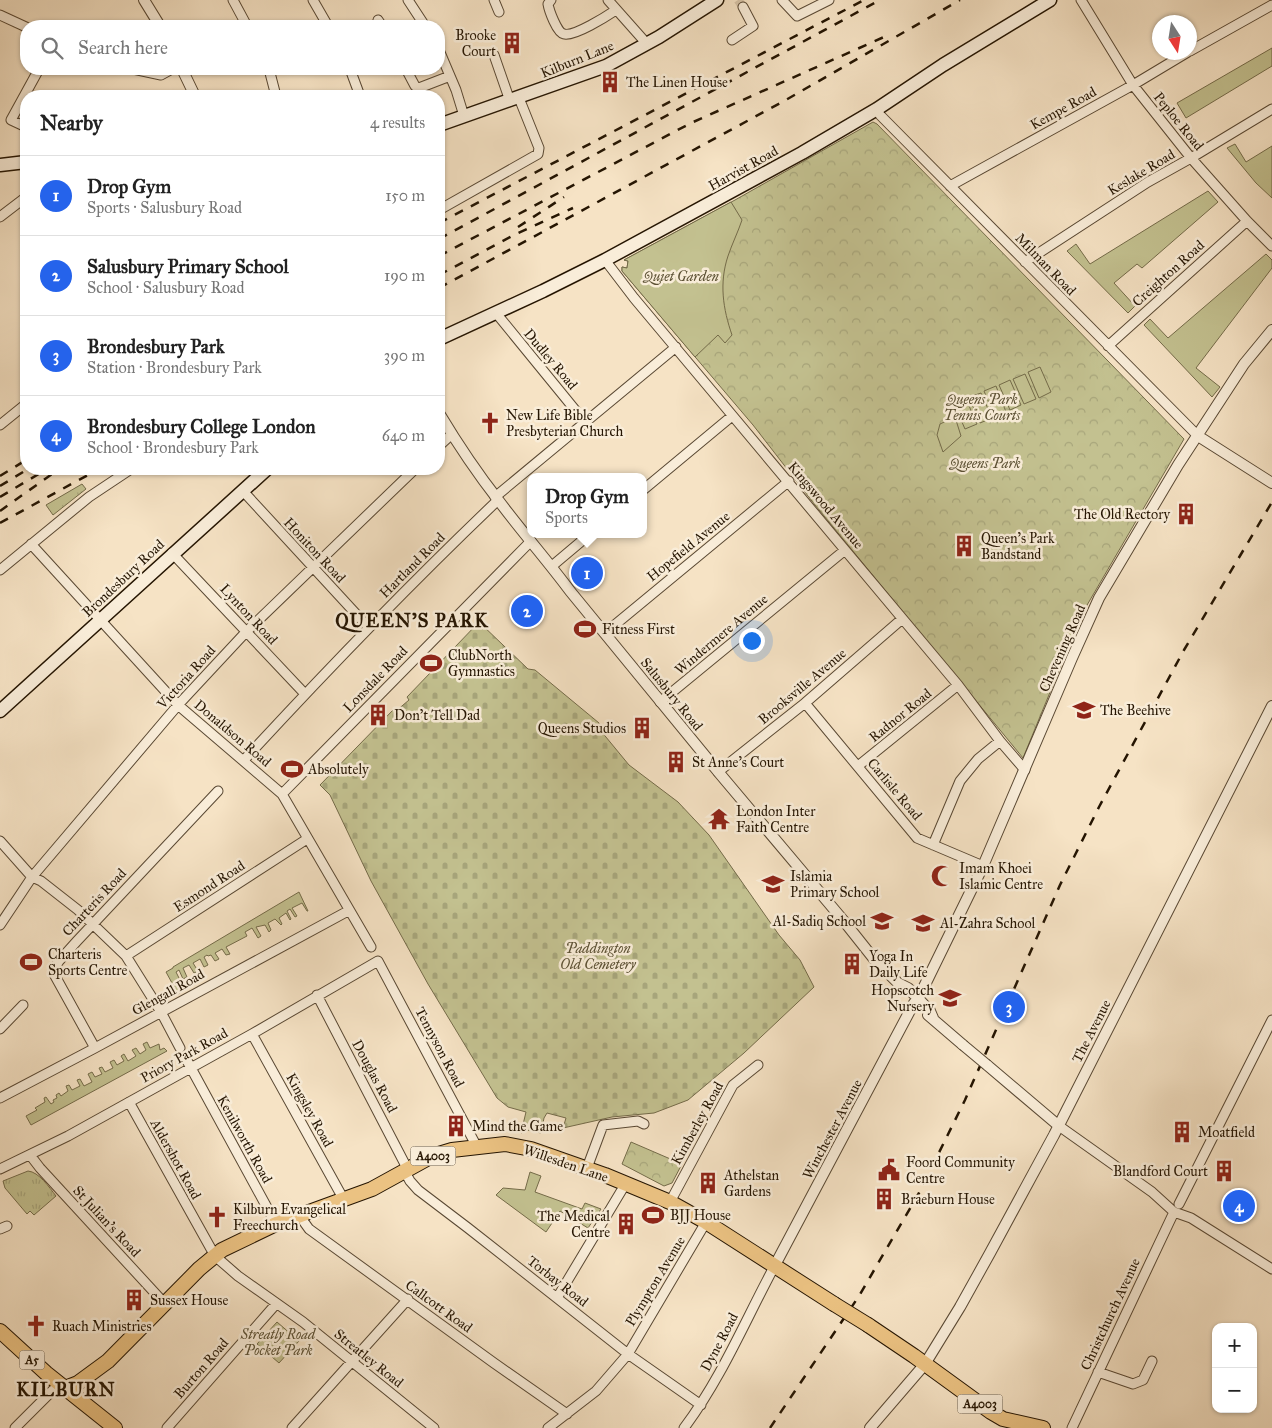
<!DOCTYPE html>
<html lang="en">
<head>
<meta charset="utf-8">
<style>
	body { margin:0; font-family:"IM FELL Great Primer",serif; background:#f6f6f6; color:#222 }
	.controls { position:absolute; right:15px; bottom:15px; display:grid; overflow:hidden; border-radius:10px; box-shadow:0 1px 4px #0004 }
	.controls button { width:45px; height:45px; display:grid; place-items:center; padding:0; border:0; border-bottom:1px solid #e0e0e0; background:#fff; color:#222; font:25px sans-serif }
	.compass { position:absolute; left:1152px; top:15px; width:45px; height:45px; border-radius:50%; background:#fff; box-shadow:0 1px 4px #0004; rotate:168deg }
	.you { position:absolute; left:751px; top:640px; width:18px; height:18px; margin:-12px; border:4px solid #fff; border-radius:50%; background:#1a73e8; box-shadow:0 0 0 8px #1a73e833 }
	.badge { display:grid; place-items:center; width:32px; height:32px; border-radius:50%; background:#2563eb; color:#fff; font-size:16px; font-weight:700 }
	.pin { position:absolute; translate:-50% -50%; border:2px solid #fff; box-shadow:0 1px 5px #0006 }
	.popup { position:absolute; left:527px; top:473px; width:120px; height:65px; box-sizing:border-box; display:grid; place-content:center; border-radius:10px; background:#fff; filter:drop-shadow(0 1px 4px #0005); font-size:16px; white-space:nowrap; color:#767676 }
	.popup b { font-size:19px; color:#222 }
	.popup::after { content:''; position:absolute; left:50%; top:100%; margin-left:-10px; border:10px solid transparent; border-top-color:#fff }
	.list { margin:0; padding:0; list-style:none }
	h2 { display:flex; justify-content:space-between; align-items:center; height:65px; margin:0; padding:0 20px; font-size:21px }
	h2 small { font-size:16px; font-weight:400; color:#767676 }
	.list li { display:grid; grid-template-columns:32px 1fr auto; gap:15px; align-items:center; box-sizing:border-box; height:80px; padding:0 20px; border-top:1px solid #e0e0e0 }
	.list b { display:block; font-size:19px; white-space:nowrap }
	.list p { margin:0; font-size:16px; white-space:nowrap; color:#767676 }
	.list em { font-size:16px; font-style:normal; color:#767676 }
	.icon { flex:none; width:28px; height:28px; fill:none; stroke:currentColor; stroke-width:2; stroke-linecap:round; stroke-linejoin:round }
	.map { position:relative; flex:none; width:1272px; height:1428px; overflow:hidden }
	.search { position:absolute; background:#fff; box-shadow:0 1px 4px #0004; left:20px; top:20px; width:425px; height:55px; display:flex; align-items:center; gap:12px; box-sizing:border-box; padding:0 18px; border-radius:20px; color:#767676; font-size:19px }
	.panel { position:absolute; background:#fff; box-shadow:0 1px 4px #0004; left:20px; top:90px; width:425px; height:385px; border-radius:20px }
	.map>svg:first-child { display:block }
	.grass { fill:url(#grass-tufts); stroke:#746b49 }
	.forest { fill:url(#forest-crowns); stroke:#746b49 }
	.cemetery { fill:url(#cemetery-stones); stroke:#746b49 }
	.garden { fill:#c3c190; stroke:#746b49 }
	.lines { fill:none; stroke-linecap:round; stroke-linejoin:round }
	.minor-tunnel { stroke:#d7c4a8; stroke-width:9; stroke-dasharray:9 4.5; stroke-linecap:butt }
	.minor-casing { stroke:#594833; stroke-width:11 }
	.tertiary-casing { stroke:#594833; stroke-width:12 }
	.secondary-casing { stroke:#251502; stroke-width:15 }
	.primary-casing { stroke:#251502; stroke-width:16 }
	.minor { stroke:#f9edd9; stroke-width:9 }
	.tertiary { stroke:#f9edd9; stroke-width:10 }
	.secondary { stroke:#f9edd9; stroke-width:12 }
	.primary { stroke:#ebc282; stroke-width:14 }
	.rail { stroke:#251502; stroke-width:2.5; stroke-dasharray:9 9; stroke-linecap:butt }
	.tertiary-bridge-casing { stroke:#594833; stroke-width:12; stroke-linecap:butt }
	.primary-bridge-casing { stroke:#251502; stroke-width:16; stroke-linecap:butt }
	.tertiary-bridge { stroke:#f9edd9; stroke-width:10 }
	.primary-bridge { stroke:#ebc282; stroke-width:14 }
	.labels { text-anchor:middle; stroke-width:5; stroke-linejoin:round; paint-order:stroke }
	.shield { fill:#f9edd9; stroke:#655642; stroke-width:1 }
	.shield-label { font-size:12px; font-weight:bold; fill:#251502 }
	.poi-label { font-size:14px; fill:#251502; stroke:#f9edd9; text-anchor:start }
	.street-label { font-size:14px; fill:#251502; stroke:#f9edd9 }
	.park-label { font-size:14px; font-style:italic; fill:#5c5134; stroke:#f9edd9 }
	.district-label { font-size:19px; font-weight:bold; letter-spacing:1px; fill:#251502; stroke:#f9edd9 }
</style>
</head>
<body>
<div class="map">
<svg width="1272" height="1428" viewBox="0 0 1272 1428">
	<defs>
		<pattern id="grass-tufts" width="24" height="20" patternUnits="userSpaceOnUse" patternTransform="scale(1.25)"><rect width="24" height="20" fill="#c3c190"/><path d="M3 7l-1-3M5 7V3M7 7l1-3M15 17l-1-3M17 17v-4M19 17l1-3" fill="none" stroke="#a7a57b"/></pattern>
		<pattern id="forest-crowns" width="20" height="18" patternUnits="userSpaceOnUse" patternTransform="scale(1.25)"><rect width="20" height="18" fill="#c3c190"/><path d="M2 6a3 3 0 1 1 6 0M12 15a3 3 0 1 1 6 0" fill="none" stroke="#a7a57b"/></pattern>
		<pattern id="cemetery-stones" width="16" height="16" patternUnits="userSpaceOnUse" patternTransform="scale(1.25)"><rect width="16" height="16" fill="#c3c190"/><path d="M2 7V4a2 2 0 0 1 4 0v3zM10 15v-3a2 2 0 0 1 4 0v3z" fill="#a7a57b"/></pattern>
	</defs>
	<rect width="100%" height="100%" fill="#f6e3c5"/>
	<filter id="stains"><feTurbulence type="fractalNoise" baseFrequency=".004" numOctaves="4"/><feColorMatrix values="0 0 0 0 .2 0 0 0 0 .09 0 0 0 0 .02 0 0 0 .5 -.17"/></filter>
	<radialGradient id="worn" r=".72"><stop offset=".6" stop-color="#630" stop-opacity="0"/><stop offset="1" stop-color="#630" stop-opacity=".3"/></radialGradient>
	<path class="grass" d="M82 484 86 489 53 515 46 505Z
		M28 1171C39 1172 49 1187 56 1196L34 1215 30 1211 27 1214 5 1188 3 1181Z"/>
	<path class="forest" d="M873 122 877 124 1184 439 1083 612 1023 758 815 505 753 425 622 271V267L627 268 628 261 624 260 735 200Z
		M631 1142 682 1164 672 1183 664 1186 622 1164Z
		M277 1322 299 1341 279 1363 257 1344Z"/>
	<path class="cemetery" d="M479 622 528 669 535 670 599 723 601 731 629 765 678 802 709 835 779 935 800 960 814 987 744 1053 688 1100 654 1113 612 1117 563 1128 566 1118 547 1113 544 1118 541 1133 527 1130 521 1133 526 1112 508 1107 497 1098 428 984 371 881 330 795 320 785 394 709 396 711 409 700 407 697Z"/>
	<path class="garden" d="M1272 48V66L1186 118 1177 103Z
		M1235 144 1246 162 1272 146V198L1256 183 1227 148Z
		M1208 191 1218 202 1142 268 1137 264 1114 283 1135 306 1128 313 1067 251 1076 244 1090 264Z
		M731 202 742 220C738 232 732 244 728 256 719 283 723 309 732 335L725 343 718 335 695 357 622 271V267L627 268 628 261 624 260Z
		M1266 254 1272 260V268L1196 368 1220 387 1212 397 1144 325 1150 319 1168 338Z
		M1040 367 1051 392 1039 398 1028 372Z
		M1025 374 1036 399 1024 404 1013 379Z
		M1010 380 1021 405 1010 410 999 385Z
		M996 386 1006 412 995 417 984 391Z
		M981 393 992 418 980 423 969 397Z
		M966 399 977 424 965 429 954 404Z
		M955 417 961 436 943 452 937 435 940 424Z
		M299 892 308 911H307L302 903 292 908 297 916 295 917 290 909 287 911 291 919 290 920 286 913 279 918 282 924 281 925 275 919 268 923 271 930 269 932 265 925 256 927 261 936 258 938 252 928 245 932 247 936 226 947 230 954 226 955 222 949 215 953 219 959 215 961 211 955 208 956 207 955 204 957 208 965 204 967 200 959 193 963 198 971 194 973 189 965 183 968 187 977 183 979 179 970 176 972 185 990 178 994 166 972 173 968V967Z
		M147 1042 150 1048 159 1044 160 1050 164 1048 167 1051 31 1125 26 1116 37 1110 35 1108 45 1102 44 1098 46 1097 51 1104 54 1102 53 1100 57 1098 56 1095 59 1093 61 1096 68 1091 66 1086 69 1085 72 1090 80 1086 77 1080 80 1079 84 1086 92 1082 88 1074 92 1072 95 1077 102 1074 99 1068 102 1067 105 1072 113 1068 110 1062 114 1060 117 1065 124 1061 121 1056 124 1054 128 1061 136 1056 132 1050 136 1048 140 1054 146 1050 143 1044Z
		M530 1172 541 1176 535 1192 582 1209 585 1203 601 1209 588 1228 560 1211 546 1232 496 1195 503 1188 525 1190Z"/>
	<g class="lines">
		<path class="minor-tunnel" d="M738 0 743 7"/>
		<g class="minor-casing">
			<path id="minor" d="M233 0 247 26
				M313 0 328 26
				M408 0 425 26
				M494 0 499 12
				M551 0 548 4C549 10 557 33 564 34 574 37 607 16 616 10
				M608 0 647 44
				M782 0 797 16 829 0
				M1081 0 1133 85 1191 158 1247 221 1272 246
				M0 15 26 27
				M378 20 382 26
				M732 40 753 26 743 7
				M439 50 456 90 464 116
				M1190 51 1272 5
				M494 55 510 101
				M133 69 161 75 172 69
				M269 69 276 96
				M350 69 360 96
				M406 69 415 86 419 88 450 76
				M877 109 880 115 1198 436
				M26 127 11 120 39 69
				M950 186 1133 85 1188 52
				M439 210 538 154 539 148 519 98
				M0 217 26 197
				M605 260 634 298 958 685 1000 741 1025 770
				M1025 262 1148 182 1191 158 1272 109
				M496 313 585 422
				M1108 346 1247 221
				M0 425 26 404
				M439 446 452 434
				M242 490 369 628
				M643 490 732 416
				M495 497 676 347
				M31 544 178 705 282 794 371 947
				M172 553 305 694
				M552 566 590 534
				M0 570 89 497 131 469
				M605 633 789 481
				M660 702 845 550
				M805 703 917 838 983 866
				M244 760C326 671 410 584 498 500
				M858 766 958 685
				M718 772 805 703 902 619
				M282 794 531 541
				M0 841 32 877 41 881 78 910 126 956 161 1012 180 1048
				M933 845 960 781 978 759 1000 741
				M0 925 32 877 178 705 246 632 415 469
				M126 956 307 839
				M317 995 408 1170
				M0 1029 23 1005
				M252 1034 344 1200
				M95 1048 54 974 55 967 59 961 77 941 218 791
				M185 1057 276 1224
				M0 1098 95 1048 348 911
				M129 1102 215 1256 238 1276 303 1322 434 1428
				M1059 1126 1152 1192 1174 1212 1191 1218 1272 1269
				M30 1155 40 1168 165 1304
				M587 1168 603 1125 638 1121 644 1124
				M0 1169 68 1136 252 1034 378 961 477 1147
				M405 1172 410 1181 418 1190 468 1228 628 1354 701 1405
				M670 1202 733 1085 758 1065
				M1179 1204 1272 1020
				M301 1214 304 1222 309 1229 494 1363 567 1414
				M0 1229 7 1226
				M557 1298 626 1183
				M1098 1372 1133 1384 1143 1380 1152 1361
				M15 1428 53 1390 65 1388
				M167 1428 276 1304
				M292 1428 408 1299
				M548 1428 596 1391 628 1354 706 1222
				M684 1428C721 1379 745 1321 774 1267
				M1072 1428 1174 1212"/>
		</g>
		<g class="tertiary-casing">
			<path id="tertiary" d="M144 0 160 26
				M182 69 195 96
				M439 413C457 443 477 473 499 501 522 532 547 560 570 591L720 774 843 920 874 959 898 983 908 988 930 1011 933 1018
				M1198 436 1272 483
				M918 999 983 866 1072 658 1099 598 1178 465 1244 364 1272 330
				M928 1015 963 1045
				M987 1065 1059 1126
				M774 1267 914 1003
				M870 1428 925 1364 960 1307 990 1253 1054 1135 1272 706"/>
		</g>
		<g class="secondary-casing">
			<path id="secondary" d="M439 125 606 66 659 37 717 0
				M0 165 26 162
				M439 339 543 291 605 260 802 153 877 109 943 65 1050 0
				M0 711 267 469"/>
		</g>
		<g class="primary-casing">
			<path id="primary" d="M868 1325 914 1356 991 1412 1003 1419 1043 1428
				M0 1331 46 1373 115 1428
				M65 1388 78 1383 108 1361 199 1269 222 1250 276 1224 372 1189 432 1156 452 1150 505 1144 531 1149 605 1175 670 1202 706 1222 834 1304"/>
		</g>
		<use href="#minor" class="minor"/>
		<use href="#tertiary" class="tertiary"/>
		<use href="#secondary" class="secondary"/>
		<use href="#primary" class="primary"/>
		<path class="rail" d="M439 223 864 0
			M518 227 564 197
			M439 239 880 0
			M439 256 691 123 884 37
			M439 275 514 235 573 208
			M439 288 784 101 960 0
			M0 476 26 460
			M0 486 28 469
			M0 497 47 469
			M0 511 59 469
			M0 523 99 469
			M770 1428 859 1296 919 1193 965 1100 1060 885 1099 807 1184 650 1272 502"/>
		<g class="tertiary-bridge-casing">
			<path id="tertiary-bridge" d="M963 1045 987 1065"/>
		</g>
		<g class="primary-bridge-casing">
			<path id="primary-bridge" d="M834 1304 868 1325"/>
		</g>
		<use href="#tertiary-bridge" class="tertiary-bridge"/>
		<use href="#primary-bridge" class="primary-bridge"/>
	</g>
	<defs>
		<g id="building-bare" transform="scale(1.725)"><path d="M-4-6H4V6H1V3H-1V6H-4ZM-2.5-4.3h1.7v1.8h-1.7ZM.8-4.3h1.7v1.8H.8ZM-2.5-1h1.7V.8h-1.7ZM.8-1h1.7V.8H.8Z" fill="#8f2418" stroke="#f9edd9" stroke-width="2.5" paint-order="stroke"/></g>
		<g id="church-bare" transform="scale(1.725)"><path d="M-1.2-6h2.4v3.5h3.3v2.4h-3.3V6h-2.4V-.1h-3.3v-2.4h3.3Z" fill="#8f2418" stroke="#f9edd9" stroke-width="2.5" paint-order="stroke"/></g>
		<g id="stadium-bare" transform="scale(1.725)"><path d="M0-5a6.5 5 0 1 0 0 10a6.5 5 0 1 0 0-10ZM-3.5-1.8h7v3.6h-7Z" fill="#8f2418" stroke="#f9edd9" stroke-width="2.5" paint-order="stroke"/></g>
		<g id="school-bare" transform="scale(1.725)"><path d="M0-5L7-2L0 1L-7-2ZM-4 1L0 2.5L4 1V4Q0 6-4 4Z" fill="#8f2418" stroke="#f9edd9" stroke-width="2.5" paint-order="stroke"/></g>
		<g id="temple-bare" transform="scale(1.725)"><path d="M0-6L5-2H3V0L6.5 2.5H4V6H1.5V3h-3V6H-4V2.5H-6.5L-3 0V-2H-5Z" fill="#8f2418" stroke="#f9edd9" stroke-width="2.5" paint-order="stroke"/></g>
		<g id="mosque-bare" transform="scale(1.725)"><path d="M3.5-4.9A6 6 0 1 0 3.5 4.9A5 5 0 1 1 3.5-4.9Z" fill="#8f2418" stroke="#f9edd9" stroke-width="2.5" paint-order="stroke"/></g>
		<g id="civic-bare" transform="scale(1.725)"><path d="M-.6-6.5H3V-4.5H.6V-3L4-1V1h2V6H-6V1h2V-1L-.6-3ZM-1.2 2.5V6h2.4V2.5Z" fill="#8f2418" stroke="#f9edd9" stroke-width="2.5" paint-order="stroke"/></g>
	</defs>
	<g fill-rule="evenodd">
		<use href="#building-bare" x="512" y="43"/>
		<use href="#building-bare" x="610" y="82"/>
		<use href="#church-bare" x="490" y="423"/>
		<use href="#building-bare" x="1186" y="514"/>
		<use href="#building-bare" x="964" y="546"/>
		<use href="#stadium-bare" x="585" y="629"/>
		<use href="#stadium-bare" x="431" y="663"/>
		<use href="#school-bare" x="1084" y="710"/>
		<use href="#building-bare" x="378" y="715"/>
		<use href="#building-bare" x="642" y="728"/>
		<use href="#building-bare" x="676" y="762"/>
		<use href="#stadium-bare" x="292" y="769"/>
		<use href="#temple-bare" x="719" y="819"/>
		<use href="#mosque-bare" x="942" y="876"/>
		<use href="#school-bare" x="773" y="884"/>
		<use href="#school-bare" x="882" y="921"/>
		<use href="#school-bare" x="923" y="923"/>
		<use href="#stadium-bare" x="31" y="962"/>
		<use href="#building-bare" x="852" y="964"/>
		<use href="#school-bare" x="950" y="998"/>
		<use href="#building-bare" x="456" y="1126"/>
		<use href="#building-bare" x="1182" y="1132"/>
		<use href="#civic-bare" x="889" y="1170"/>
		<use href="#building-bare" x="1224" y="1171"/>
		<use href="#building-bare" x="708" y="1183"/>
		<use href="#building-bare" x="884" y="1199"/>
		<use href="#stadium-bare" x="653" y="1215"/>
		<use href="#church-bare" x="217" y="1217"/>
		<use href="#building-bare" x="626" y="1224"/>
		<use href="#building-bare" x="134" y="1300"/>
		<use href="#church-bare" x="36" y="1326"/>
	</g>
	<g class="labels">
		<g class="shield">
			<rect x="410.5" y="1146.5" width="45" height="19" rx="4"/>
			<rect x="19.5" y="1350.5" width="25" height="19" rx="4"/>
			<rect x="957.5" y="1394.5" width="45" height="19" rx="4"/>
		</g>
		<g class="shield-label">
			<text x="433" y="1160">A4003</text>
			<text x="32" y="1364">A5</text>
			<text x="980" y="1408">A4003</text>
		</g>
		<g class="poi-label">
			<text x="496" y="40" text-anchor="end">Brooke<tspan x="496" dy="16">Court</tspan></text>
			<text x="626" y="87">The Linen House</text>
			<text x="506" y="420">New Life Bible<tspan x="506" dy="16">Presbyterian Church</tspan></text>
			<text x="1170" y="519" text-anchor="end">The Old Rectory</text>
			<text x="981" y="543">Queen's Park<tspan x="981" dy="16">Bandstand</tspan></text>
			<text x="602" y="634">Fitness First</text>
			<text x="448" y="660">ClubNorth<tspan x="448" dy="16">Gymnastics</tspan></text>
			<text x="1100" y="715">The Beehive</text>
			<text x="394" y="720">Don't Tell Dad</text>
			<text x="626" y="733" text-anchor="end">Queens Studios</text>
			<text x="692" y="767">St Anne's Court</text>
			<text x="308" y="774">Absolutely</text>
			<text x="736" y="816">London Inter<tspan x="736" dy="16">Faith Centre</tspan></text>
			<text x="959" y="873">Imam Khoei<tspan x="959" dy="16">Islamic Centre</tspan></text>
			<text x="790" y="881">Islamia<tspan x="790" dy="16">Primary School</tspan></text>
			<text x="866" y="926" text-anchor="end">Al-Sadiq School</text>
			<text x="940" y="928">Al-Zahra School</text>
			<text x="48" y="959">Charteris<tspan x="48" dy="16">Sports Centre</tspan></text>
			<text x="869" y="961">Yoga In<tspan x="869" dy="16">Daily Life</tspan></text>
			<text x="934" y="995" text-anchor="end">Hopscotch<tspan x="934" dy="16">Nursery</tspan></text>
			<text x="472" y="1131">Mind the Game</text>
			<text x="1198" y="1137">Moatfield</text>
			<text x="906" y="1167">Foord Community<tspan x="906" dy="16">Centre</tspan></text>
			<text x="1208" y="1176" text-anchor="end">Blandford Court</text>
			<text x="724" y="1180">Athelstan<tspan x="724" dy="16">Gardens</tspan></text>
			<text x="901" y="1204">Braeburn House</text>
			<text x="233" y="1214">Kilburn Evangelical<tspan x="233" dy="16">Freechurch</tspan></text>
			<text x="670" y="1220">BJJ House</text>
			<text x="610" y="1221" text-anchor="end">The Medical<tspan x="610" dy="16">Centre</tspan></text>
			<text x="150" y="1305">Sussex House</text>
			<text x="52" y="1331">Ruach Ministries</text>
		</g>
		<g class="street-label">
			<text transform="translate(577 59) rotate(-22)" y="5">Kilburn Lane</text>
			<text transform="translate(1063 108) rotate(-29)" y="5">Kempe Road</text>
			<text transform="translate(1179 121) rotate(51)" y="5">Peploe Road</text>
			<text transform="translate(743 168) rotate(-29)" y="5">Harvist Road</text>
			<text transform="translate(1141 172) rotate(-31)" y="5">Keslake Road</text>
			<text transform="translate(1046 264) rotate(46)" y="5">Milman Road</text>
			<text transform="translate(1168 273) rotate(-42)" y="5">Creighton Road</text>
			<text transform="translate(551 359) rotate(50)" y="5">Dudley Road</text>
			<text transform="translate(826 505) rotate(50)" y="5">Kingswood Avenue</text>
			<text transform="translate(688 546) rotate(-39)" y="5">Hopefield Avenue</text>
			<text transform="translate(315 550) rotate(47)" y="5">Honiton Road</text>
			<text transform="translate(412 565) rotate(-45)" y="5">Hartland Road</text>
			<text transform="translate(123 578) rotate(-43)" y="5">Brondesbury Road</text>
			<text transform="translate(249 614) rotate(47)" y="5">Lynton Road</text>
			<text transform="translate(721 634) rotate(-40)" y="5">Windermere Avenue</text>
			<text transform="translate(1062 648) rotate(-66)" y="5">Chevening Road</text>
			<text transform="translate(186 677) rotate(-48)" y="5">Victoria Road</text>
			<text transform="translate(375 679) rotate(-46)" y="5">Lonsdale Road</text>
			<text transform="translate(802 686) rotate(-40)" y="5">Brooksville Avenue</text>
			<text transform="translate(672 694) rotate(51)" y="5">Salusbury Road</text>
			<text transform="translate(900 715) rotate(-39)" y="5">Radnor Road</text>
			<text transform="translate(233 733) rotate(40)" y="5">Donaldson Road</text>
			<text transform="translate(895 789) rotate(50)" y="5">Carlisle Road</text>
			<text transform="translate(209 886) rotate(-33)" y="5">Esmond Road</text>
			<text transform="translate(94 902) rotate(-47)" y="5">Charteris Road</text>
			<text transform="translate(168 992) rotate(-29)" y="5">Glengall Road</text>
			<text transform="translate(1091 1031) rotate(-63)" y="5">The Avenue</text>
			<text transform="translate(440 1047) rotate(62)" y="5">Tennyson Road</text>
			<text transform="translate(184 1055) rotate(-29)" y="5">Priory Park Road</text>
			<text transform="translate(375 1076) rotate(62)" y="5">Douglas Road</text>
			<text transform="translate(310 1110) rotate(61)" y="5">Kingsley Road</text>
			<text transform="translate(697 1123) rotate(-61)" y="5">Kimberley Road</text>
			<text transform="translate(832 1129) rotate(-62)" y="5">Winchester Avenue</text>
			<text transform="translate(245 1139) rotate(61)" y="5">Kenilworth Road</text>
			<text transform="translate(176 1159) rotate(61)" y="5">Aldershot Road</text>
			<text transform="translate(566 1163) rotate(19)" y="5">Willesden Lane</text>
			<text transform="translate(107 1221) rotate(47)" y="5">St Julian's Road</text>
			<text transform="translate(558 1281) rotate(38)" y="5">Torbay Road</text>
			<text transform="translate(655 1281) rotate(-59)" y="5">Plympton Avenue</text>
			<text transform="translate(439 1306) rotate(36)" y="5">Callcott Road</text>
			<text transform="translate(1110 1314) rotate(-65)" y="5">Christchurch Avenue</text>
			<text transform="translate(719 1342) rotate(-62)" y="5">Dyne Road</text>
			<text transform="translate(369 1358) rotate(39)" y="5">Streatley Road</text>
			<text transform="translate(201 1368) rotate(-49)" y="5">Burton Road</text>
		</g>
		<g class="park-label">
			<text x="681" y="281">Quiet Garden</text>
			<text x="982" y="404">Queens Park<tspan x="982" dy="16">Tennis Courts</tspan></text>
			<text x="985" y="468">Queens Park</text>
			<text x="598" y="953">Paddington<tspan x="598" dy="16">Old Cemetery</tspan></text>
			<text x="278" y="1339">Streatly Road<tspan x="278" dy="16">Pocket Park</tspan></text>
		</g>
		<g class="district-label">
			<text x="412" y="627">QUEEN'S PARK</text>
			<text x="66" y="1396">KILBURN</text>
		</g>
	</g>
	<rect width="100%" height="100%" filter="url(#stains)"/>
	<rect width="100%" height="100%" fill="url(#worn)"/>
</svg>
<div class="controls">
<button>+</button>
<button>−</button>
</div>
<svg class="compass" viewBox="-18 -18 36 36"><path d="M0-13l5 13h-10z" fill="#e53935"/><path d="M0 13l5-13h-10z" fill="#767676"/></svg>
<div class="you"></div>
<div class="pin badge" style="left:587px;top:573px">1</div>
<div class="popup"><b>Drop Gym</b>Sports</div>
<div class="pin badge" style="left:527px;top:611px">2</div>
<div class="pin badge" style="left:1009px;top:1007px">3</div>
<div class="pin badge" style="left:1239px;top:1206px">4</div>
<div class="search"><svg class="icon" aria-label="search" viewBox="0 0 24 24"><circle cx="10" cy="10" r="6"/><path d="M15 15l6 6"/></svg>Search here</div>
<section class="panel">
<h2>Nearby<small>4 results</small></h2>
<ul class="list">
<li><span class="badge">1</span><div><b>Drop Gym</b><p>Sports · Salusbury Road</p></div><em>150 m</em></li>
<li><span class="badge">2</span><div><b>Salusbury Primary School</b><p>School · Salusbury Road</p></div><em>190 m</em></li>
<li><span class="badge">3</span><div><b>Brondesbury Park</b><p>Station · Brondesbury Park</p></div><em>390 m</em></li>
<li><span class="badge">4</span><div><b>Brondesbury College London</b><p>School · Brondesbury Park</p></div><em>640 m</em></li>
</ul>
</section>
</div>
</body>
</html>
